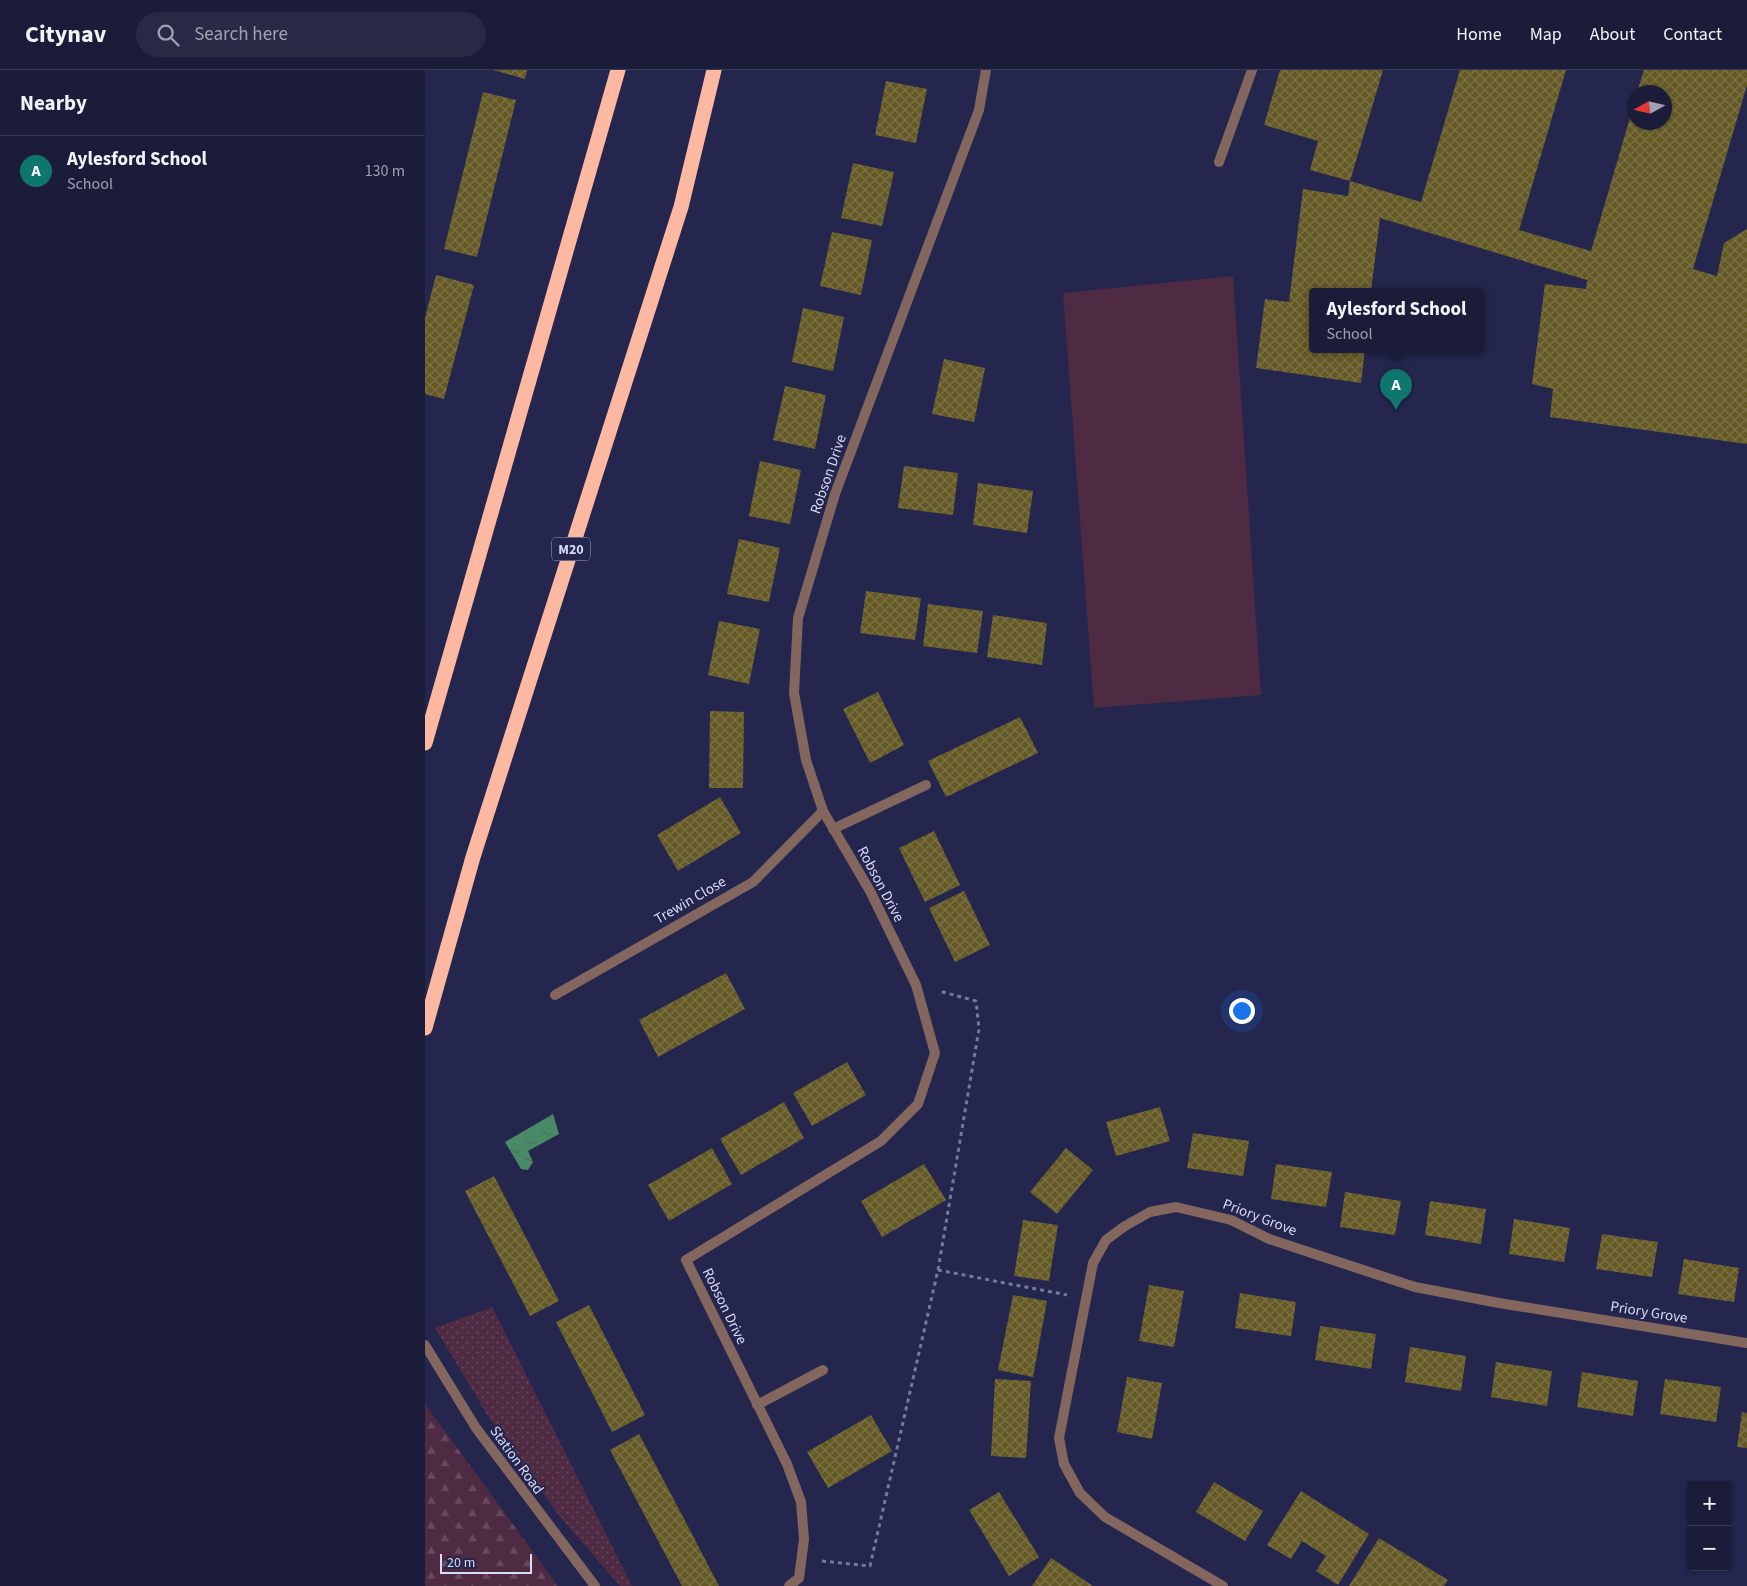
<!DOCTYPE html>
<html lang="en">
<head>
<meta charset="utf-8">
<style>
	body { margin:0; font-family:"Source Sans 3",sans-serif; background:#282945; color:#f1f3f6 }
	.controls { position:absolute; right:15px; bottom:15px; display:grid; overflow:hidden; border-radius:5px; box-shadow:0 1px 4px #0004 }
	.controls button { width:45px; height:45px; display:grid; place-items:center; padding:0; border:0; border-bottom:1px solid #393a54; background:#1b1c3a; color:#f1f3f6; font:25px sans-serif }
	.compass { position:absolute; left:1202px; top:15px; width:45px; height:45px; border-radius:50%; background:#1b1c3a; box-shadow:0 1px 4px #0004; rotate:262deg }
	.scale { position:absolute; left:15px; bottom:12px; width:92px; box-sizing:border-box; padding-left:5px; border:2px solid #d8dcf7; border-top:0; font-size:14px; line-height:18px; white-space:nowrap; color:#d8dcf7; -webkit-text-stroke:4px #24264e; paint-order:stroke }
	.you { position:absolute; left:816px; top:940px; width:18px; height:18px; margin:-12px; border:4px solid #fff; border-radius:50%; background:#1a73e8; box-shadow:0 0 0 8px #1a73e833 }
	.badge { display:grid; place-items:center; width:32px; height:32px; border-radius:50%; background:#0f766e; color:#fff; font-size:16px; font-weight:700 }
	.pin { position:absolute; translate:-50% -41px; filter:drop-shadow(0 1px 2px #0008) }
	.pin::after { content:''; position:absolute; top:26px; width:18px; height:15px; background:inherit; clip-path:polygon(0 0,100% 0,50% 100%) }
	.popup { position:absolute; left:884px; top:218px; width:175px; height:65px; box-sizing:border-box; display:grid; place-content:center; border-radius:5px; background:#1b1c3a; filter:drop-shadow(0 1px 4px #0005); font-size:16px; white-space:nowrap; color:#a0a1af }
	.popup b { font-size:19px; color:#f1f3f6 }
	.popup::after { content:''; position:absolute; left:50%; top:100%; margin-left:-10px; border:10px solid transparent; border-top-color:#1b1c3a }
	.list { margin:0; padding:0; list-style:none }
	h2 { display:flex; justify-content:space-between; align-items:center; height:65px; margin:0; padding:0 20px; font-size:21px }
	h2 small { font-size:16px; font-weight:400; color:#a0a1af }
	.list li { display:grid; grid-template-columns:32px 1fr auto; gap:15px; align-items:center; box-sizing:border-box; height:70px; padding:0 20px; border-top:1px solid #393a54 }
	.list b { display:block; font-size:19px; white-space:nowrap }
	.list p { margin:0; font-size:16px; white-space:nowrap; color:#a0a1af }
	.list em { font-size:16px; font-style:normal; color:#a0a1af }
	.icon { flex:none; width:28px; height:28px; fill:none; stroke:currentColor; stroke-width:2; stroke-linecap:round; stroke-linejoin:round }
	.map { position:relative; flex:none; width:1322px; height:1516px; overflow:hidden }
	header { display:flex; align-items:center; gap:30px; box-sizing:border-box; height:70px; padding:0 25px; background:#1b1c3a; border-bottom:1px solid #393a54 }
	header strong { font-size:24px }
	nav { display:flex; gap:28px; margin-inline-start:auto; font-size:18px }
	.search { width:350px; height:45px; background:#282945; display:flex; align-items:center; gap:12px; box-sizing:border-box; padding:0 18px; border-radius:28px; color:#a0a1af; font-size:19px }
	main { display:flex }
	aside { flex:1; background:#1b1c3a }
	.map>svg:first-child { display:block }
	.grass { fill:url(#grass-dots) }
	.forest { fill:url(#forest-firs) }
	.park { fill:#4e2a43 }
	.water { fill:url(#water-ripples) }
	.building { fill:url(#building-cross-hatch) }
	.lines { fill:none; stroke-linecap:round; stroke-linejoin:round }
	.path { stroke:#76799b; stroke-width:3; stroke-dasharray:4 4; stroke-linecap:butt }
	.service { stroke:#83665e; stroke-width:10 }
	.minor { stroke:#83665e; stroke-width:10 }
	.tertiary { stroke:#83665e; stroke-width:10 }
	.motorway { stroke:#fdb8a2; stroke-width:15 }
	.labels { text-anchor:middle; stroke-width:4; stroke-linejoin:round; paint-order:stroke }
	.shield { fill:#24264e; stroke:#a2a5c4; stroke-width:1 }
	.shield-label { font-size:14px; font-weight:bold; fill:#d8dcf7 }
	.street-label { font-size:15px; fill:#d8dcf7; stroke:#24264e }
</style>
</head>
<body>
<header>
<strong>Citynav</strong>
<div class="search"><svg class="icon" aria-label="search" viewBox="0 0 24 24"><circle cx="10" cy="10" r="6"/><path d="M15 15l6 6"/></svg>Search here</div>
<nav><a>Home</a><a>Map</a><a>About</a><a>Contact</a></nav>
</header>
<main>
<aside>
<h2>Nearby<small></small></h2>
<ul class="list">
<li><span class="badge">A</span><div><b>Aylesford School</b><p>School</p></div><em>130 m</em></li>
</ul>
</aside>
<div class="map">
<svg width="1322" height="1516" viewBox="0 0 1322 1516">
	<defs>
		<pattern id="grass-dots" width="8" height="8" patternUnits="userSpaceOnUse" patternTransform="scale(1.25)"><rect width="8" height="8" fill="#4e2a43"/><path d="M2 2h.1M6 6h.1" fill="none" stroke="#67485f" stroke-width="1.8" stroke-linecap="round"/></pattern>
		<pattern id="forest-firs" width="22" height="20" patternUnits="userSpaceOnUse" patternTransform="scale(1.25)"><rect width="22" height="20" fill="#4e2a43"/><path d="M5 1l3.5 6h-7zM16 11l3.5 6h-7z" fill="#67485f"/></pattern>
		<pattern id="water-ripples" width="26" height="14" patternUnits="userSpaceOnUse" patternTransform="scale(1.25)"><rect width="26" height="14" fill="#488966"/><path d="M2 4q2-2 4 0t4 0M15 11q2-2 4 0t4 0" fill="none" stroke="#46705c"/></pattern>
		<pattern id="building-cross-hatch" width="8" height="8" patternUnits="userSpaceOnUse" patternTransform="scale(1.25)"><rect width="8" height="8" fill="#655a26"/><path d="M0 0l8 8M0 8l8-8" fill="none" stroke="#7a7146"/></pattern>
	</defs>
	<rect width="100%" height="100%" fill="#24264e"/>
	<path class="grass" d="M67 1237 207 1516H195L135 1447 63 1346 10 1258Z"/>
	<path class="forest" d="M0 1334 133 1516H0Z"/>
	<path class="park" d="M808 206 836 625 669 638 638 223Z"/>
	<path class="water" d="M128 1044 134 1064 103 1081 108 1092 103 1100 96 1099 80 1072Z"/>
	<path class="building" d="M68 0H102L100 9Z
		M855 0H958L925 111 996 132 1035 0H1141L1094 160 1166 181 1209 34 1210 52H1240V22H1212L1219 0H1322V15L1268 199 1292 206 1299 173 1322 159V374L1125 347 1128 319 1107 314 1120 214 1161 219 1162 210 955 148 946 221H887V279H940L936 313 831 298 840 229 864 232 878 119 923 126 925 111 885 100 893 71 839 55Z
		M461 11 502 19 491 73 450 65Z
		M58 22 91 30 52 187 19 179Z
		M428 93 469 102 457 156 416 148Z
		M407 162 447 170 436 225 395 216Z
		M11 205 49 215 19 329 0 324V248Z
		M378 238 419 247 408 301 367 292Z
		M519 289 560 298 549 352 507 344Z
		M360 316 401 325 390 379 348 370Z
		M335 391 376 400 365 454 324 446Z
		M479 396 533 403 528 445 473 438Z
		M553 413 608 421 602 463 548 455Z
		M314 469 355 478 344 532 302 524Z
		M441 521 496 528 490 570 435 563Z
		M503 534 558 541 552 583 498 576Z
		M568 545 622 553 617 595 562 587Z
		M294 551 335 559 324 614 283 605Z
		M453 622 479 675 445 693 418 639Z
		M285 641 319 642 318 718H284Z
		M595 647 613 683 521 727 503 691Z
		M295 727 316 763 253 801 232 765Z
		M509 761 535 815 500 832 474 778Z
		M539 821 565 875 530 892 504 838Z
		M301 903 320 939 233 987 214 950Z
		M422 992 441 1025 387 1056 368 1023Z
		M359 1032 379 1068 316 1105 295 1069Z
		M735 1037 745 1071 691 1086 681 1052Z
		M768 1063 824 1071 818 1106 762 1098Z
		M287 1078 307 1114 244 1151 223 1115Z
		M641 1078 668 1100 632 1144 605 1122Z
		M499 1094 521 1130 457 1167 436 1131Z
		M851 1094 907 1102 901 1137 846 1129Z
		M69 1106 134 1231 105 1246 40 1121Z
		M920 1122 976 1131 970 1165 915 1157Z
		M1005 1131 1061 1139 1056 1174 1000 1165Z
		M1089 1149 1145 1158 1139 1192 1084 1184Z
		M598 1150 633 1155 624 1211 589 1206Z
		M1177 1164 1233 1172 1227 1207 1171 1199Z
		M1259 1189 1314 1198 1309 1232 1253 1224Z
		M724 1215 759 1221 749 1277 714 1271Z
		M815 1223 871 1232 866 1266 810 1258Z
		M588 1225 622 1231 608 1307 573 1300Z
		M164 1235 220 1345 187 1362 131 1252Z
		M895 1256 951 1264 946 1299 890 1290Z
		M985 1277 1041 1286 1036 1321 980 1312Z
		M1071 1292 1127 1301 1122 1336 1066 1327Z
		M1157 1302 1213 1311 1208 1346 1152 1337Z
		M702 1307 737 1313 727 1369 692 1362Z
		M570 1309 606 1311 601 1388 566 1386Z
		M1240 1309 1296 1317 1291 1352 1235 1344Z
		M1317 1342 1322 1343V1378L1312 1377Z
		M446 1345 467 1381 403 1418 382 1382Z
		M214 1364 256 1443 294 1516H257L185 1380Z
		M789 1412 838 1441 820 1471 771 1442Z
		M876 1421 944 1464 913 1515 891 1501 901 1486 877 1471 866 1489 842 1475Z
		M574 1422 614 1487 584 1506 544 1440Z
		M954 1468 1023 1510 1019 1516H924Z
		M626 1488 668 1516H607Z"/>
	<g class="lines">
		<path class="path" d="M513 1200 642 1225
			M397 1491 445 1496 513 1200 554 959 551 931 514 921"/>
		<path class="service" d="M794 92 827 0
			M408 759 501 715
			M332 1335 398 1300"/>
		<path class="minor" d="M130 925 328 812 398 741
			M364 1516 374 1508 379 1469 376 1432 362 1394 261 1190 456 1071 493 1034 510 983 491 915 445 821 398 741 381 690 369 623 373 548 410 424 554 40 561 0
			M798 1516 680 1447 655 1423 639 1394 634 1368 668 1193 681 1170 700 1156 725 1142 751 1137 806 1150 844 1169 990 1217 1074 1233 1322 1273"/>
		<path class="tertiary" d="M0 1275 51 1358 170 1516"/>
		<path class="motorway" d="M0 673 193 0
			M0 958 48 787 256 137 289 0"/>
	</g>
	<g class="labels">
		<rect class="shield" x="127" y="467.5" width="38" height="23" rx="4"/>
		<g class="shield-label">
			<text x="146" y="484">M20</text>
		</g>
		<g class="street-label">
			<text transform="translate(403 404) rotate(-71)" y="5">Robson Drive</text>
			<text transform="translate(456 814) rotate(62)" y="5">Robson Drive</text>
			<text transform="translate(265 830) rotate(-30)" y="5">Trewin Close</text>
			<text transform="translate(835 1147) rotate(21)" y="5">Priory Grove</text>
			<text transform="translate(300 1236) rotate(64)" y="5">Robson Drive</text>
			<text transform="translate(1224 1242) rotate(9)" y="5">Priory Grove</text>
			<text transform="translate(92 1390) rotate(54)" y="5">Station Road</text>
		</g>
	</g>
</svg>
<div class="controls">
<button>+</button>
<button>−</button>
</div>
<svg class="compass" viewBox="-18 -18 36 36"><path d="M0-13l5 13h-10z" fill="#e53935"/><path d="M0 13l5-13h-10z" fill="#a0a1af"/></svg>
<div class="scale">20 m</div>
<div class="you"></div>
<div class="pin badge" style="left:971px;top:340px">A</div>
<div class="popup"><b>Aylesford School</b>School</div>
</div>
</main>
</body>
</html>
